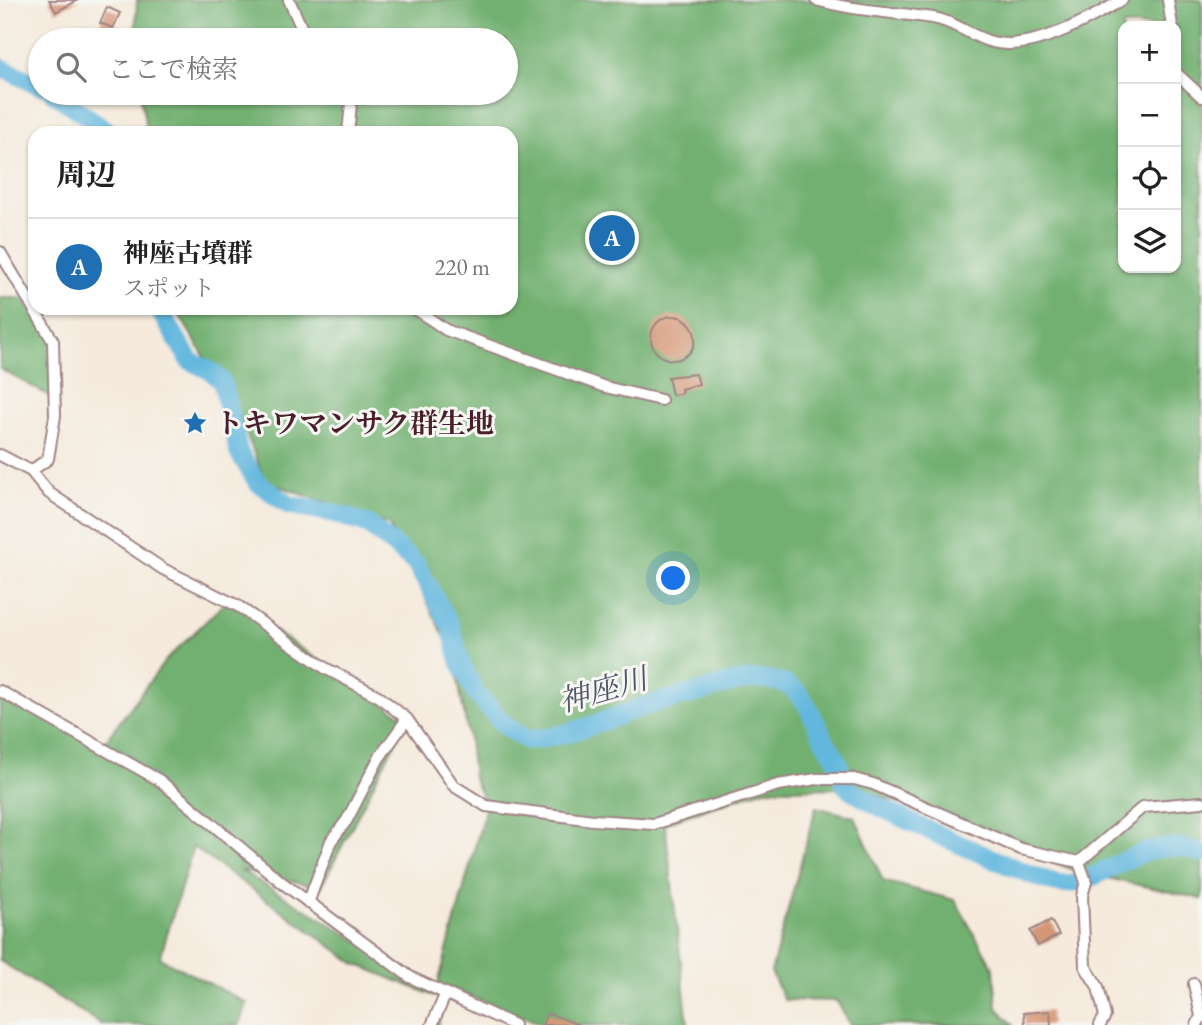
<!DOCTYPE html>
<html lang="ja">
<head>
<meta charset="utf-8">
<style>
	body { margin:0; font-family:"EB Garamond","Noto Serif JP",serif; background:#f2f2f2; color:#222 }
	.controls { position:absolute; right:21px; top:21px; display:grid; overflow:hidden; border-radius:14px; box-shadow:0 2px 5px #0004 }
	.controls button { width:63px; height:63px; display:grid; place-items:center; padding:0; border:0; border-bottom:2px solid #e0e0e0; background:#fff; color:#222; font:35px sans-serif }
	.you { position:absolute; left:674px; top:579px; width:24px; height:24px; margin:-18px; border:5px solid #fff; border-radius:50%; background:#1a73e8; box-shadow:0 0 0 10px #1a73e833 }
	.badge { display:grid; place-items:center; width:46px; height:46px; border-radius:50%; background:#1f6fb2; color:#fff; font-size:23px; font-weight:700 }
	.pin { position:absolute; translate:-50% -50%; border:4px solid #fff; box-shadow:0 2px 7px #0006 }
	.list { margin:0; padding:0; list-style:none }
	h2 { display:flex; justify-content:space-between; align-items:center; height:91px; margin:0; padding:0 28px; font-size:30px }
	h2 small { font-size:23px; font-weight:400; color:#767676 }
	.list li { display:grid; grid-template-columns:46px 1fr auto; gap:21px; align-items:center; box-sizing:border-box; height:98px; padding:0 28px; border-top:2px solid #e0e0e0 }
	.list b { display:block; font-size:26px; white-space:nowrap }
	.list p { margin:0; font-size:23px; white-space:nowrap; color:#767676 }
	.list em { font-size:23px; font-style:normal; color:#767676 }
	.icon { flex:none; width:38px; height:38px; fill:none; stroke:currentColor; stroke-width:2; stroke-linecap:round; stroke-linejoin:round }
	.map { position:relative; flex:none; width:1202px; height:1025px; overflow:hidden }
	.search { position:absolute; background:#fff; box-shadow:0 2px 5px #0004; left:28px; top:28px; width:490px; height:77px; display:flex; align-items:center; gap:18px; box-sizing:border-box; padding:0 24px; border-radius:38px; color:#767676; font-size:26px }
	.panel { position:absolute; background:#fff; box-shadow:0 2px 5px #0004; left:28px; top:126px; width:490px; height:189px; border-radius:21px }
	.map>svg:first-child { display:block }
	.forest { fill:#72b071; stroke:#5e684e; stroke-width:2; fill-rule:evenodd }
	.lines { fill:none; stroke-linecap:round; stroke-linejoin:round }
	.river { stroke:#62b7de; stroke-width:19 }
	.building { fill:#d69777 }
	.street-casing { stroke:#a08484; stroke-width:14 }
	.street { stroke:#fff; stroke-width:10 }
	.labels { text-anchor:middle; stroke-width:6; stroke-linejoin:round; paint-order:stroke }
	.poi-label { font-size:28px; font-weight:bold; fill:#4a1f2b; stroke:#f6f6f2; text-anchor:start }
	.water-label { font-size:30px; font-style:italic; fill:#52546a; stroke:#f6f6f2 }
</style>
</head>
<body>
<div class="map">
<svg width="1202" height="1025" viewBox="0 0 1202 1025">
	<rect width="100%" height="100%" fill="#f6f6f2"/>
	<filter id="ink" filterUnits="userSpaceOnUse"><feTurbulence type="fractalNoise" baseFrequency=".0143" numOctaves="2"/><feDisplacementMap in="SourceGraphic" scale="14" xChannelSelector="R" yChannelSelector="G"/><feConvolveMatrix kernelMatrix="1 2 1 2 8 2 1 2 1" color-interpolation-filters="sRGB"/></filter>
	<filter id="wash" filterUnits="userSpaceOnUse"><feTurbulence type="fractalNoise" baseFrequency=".00686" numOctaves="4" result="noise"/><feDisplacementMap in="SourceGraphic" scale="28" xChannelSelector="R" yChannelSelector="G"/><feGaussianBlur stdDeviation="1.57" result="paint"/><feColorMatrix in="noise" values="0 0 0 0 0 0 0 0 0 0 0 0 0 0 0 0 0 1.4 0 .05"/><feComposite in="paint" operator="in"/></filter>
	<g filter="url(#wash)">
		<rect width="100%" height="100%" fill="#f5eadc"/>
		<path class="forest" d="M137 0H1202V899L1076 871 955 822 857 788 765 789 665 823 688 1025H545L438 984 486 806 473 777 469 740 453 654 389 525 265 481 237 410 175 308H511V133H147L140 93H506V40H135ZM1123 26H1176V268H1123Z
			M0 298H22L53 341 55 399 0 369Z
			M228 600 407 719 321 887 240 870 446 993 438 1025H430L442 999 356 964 193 847 160 958 247 1003 239 1025H103L0 961V698L20 710 36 712 100 748 166 660Z
			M816 807 855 817 883 881 955 900 994 969 997 1008 1013 1025H850L837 1001 784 1000 771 972Z"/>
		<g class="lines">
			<path class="river" d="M0 67 40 86
				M53 93 111 133
				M158 308 190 361 211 371 222 382 239 453 257 482 289 505 333 513 369 525 416 564 451 627 460 662 476 694 505 725 527 740C572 737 612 716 655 703 670 699 686 696 701 692 724 685 749 676 774 681 805 687 810 713 823 738 827 746 833 752 837 760 841 768 841 778 845 785 854 800 1032 878 1056 883 1100 891 1139 829 1202 853"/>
		</g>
		<g id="blocks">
			<path class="building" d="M49 0H78L56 12Z
				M107 7 120 13 113 28 100 23Z
				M651 338a22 22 0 1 1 44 0a22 22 0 1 1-44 0Z
				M696 374 699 384 681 389 682 393 672 395 668 377Z
				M1051 920 1059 935 1038 946 1030 931Z
				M1050 1011 1051 1025H1025L1024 1013Z
				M547 1013 577 1024V1025H542Z"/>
		</g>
	</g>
	<g filter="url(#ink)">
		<use href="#blocks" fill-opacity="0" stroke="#a08484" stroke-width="2"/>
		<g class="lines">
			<g class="street-casing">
				<path id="street" d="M289 0 307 40
					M816 0C855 11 893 12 933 18 957 22 971 37 992 42 1031 52 1088 20 1122 0
					M1168 0 1172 26
					M1176 73 1202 97
					M348 133 352 94 349 93
					M0 252 53 341 55 416 48 459 31 471
					M414 308 446 330 605 387 661 400
					M0 455 31 471 49 493 163 569 238 606 325 668 378 696 407 719 454 786 486 806 593 820 654 824 778 785 817 779H854L873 784 1021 849 1079 862 1143 807 1202 802
					M0 691 159 780 284 884 410 977 514 1025
					M1079 862 1086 882 1082 896 1085 966 1098 987 1105 1016 1100 1025
					M308 903 331 841 347 820 379 758 407 719
					M1194 984 1201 1016 1197 1025
					M432 1025 446 993"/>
			</g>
			<use href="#street" class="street"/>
		</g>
	</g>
	<defs>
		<g id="sight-bare" transform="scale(1.89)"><path d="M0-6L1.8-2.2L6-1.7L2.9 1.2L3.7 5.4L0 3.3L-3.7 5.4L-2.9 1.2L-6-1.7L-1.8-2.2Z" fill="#1f6fb2" stroke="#f6f6f2" stroke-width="2.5" paint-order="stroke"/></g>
	</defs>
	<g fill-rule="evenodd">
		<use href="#sight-bare" x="195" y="423"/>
	</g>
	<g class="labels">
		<g class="poi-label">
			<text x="215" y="433">トキワマンサク群生地</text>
		</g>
		<g class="water-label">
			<text transform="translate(603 690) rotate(-16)" y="10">神座川</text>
		</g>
	</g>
</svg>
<div class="controls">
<button>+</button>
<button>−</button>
<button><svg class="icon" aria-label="locate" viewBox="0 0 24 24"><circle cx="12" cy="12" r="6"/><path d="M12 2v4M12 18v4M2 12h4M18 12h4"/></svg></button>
<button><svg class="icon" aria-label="layers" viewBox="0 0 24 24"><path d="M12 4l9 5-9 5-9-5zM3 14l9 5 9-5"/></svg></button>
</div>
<div class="you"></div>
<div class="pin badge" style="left:612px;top:238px">A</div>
<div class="search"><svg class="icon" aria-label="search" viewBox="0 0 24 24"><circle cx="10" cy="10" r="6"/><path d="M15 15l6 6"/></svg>ここで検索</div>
<section class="panel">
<h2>周辺<small></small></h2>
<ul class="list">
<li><span class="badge">A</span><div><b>神座古墳群</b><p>スポット</p></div><em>220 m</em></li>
</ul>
</section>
</div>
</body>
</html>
